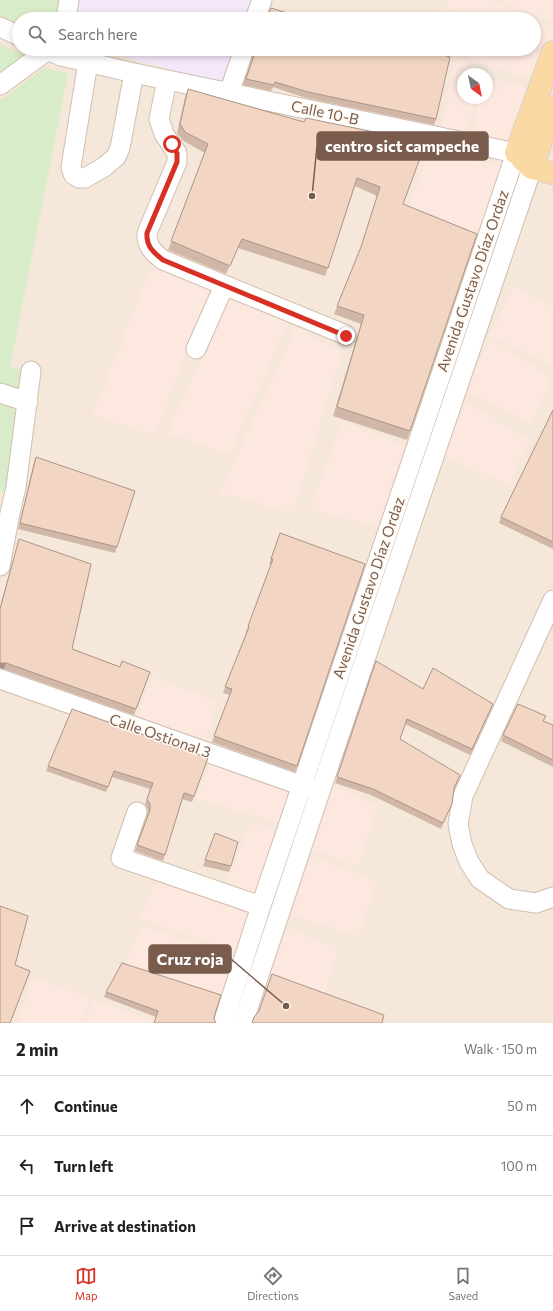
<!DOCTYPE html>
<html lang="en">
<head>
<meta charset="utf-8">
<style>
	body { margin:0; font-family:Commissioner,sans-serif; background:#f2f2f2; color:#222 }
	.compass { position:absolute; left:457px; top:68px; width:36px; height:36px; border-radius:50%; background:#fff; box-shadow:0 2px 6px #0003; rotate:147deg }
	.stop { position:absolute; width:12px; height:12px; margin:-9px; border:3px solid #d93025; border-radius:50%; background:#fff }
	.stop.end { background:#d93025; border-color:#fff; box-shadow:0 1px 4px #0008 }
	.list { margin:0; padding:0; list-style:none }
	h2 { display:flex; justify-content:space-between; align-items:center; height:52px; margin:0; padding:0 16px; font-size:17px }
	h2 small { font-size:13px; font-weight:400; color:#767676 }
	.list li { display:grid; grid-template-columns:26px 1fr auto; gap:12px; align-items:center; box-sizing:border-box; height:60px; padding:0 16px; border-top:1px solid #e0e0e0 }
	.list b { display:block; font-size:15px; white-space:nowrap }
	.list em { font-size:13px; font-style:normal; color:#767676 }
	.icon { flex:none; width:22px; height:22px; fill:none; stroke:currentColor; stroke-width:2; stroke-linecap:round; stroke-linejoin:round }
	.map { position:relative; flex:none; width:553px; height:1023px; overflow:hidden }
	.search { position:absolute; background:#fff; box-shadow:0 2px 6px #0003; left:12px; right:12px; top:12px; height:44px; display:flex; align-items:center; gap:10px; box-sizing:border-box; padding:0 14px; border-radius:22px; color:#767676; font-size:15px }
	.sheet { height:232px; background:#fff }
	nav { display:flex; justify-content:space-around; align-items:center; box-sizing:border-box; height:56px; border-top:1px solid #e0e0e0; background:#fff; font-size:11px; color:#767676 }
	nav a { display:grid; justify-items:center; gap:2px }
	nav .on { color:#d93025 }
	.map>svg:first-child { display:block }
	.residential { fill:#f5e8da; fill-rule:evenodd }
	.commercial { fill:#fde8e0 }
	.education { fill:#f3e8fa }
	.green { fill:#d8ecc9 }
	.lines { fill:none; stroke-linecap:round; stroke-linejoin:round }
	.minor-casing { stroke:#d1beb0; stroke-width:21 }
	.major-casing { stroke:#dad1cd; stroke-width:24 }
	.minor { stroke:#fff; stroke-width:19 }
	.major { stroke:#fbd9a5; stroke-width:22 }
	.wall { fill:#d1b7a8 }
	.shaded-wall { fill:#aa9588 }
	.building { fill:#f3d5c3; stroke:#aa9588 }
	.route { stroke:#d93025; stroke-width:5 }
	.labels { text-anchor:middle; stroke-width:3; stroke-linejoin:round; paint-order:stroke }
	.street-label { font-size:15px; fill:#7a5c4d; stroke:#fffaf3 }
	.leader { fill:none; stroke:#7a5c4d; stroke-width:1.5 }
	.callout-dot { fill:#7a5c4d; stroke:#fffaf3; stroke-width:1.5 }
	.callout { fill:#7a5c4d; stroke:#7a5c4d; stroke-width:1.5 }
	.callout-label { font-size:16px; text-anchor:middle; font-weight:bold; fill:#fff }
</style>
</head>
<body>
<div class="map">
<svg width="553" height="1023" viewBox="0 0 553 1023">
	<rect width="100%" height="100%" fill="#fdf6ec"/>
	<path class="residential" d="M0 0H553V1023H0ZM19 19H534V49H19ZM463 74H487V98H463Z"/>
	<path class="commercial" d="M449 0H488L531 19H474L446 6Z
		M501 0H553V23Z
		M443 8 465 19H440Z
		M534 20 553 29V37L547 53 534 47Z
		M446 49H527L544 58 534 81Z
		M455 60 481 68 480 74H463V98H475L467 133 443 127Z
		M487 78 534 89 513 144 473 134 479 98H487Z
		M431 149 506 169 483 236 407 211Z
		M154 262 210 287 155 435 93 415Z
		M514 285 553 309V366L490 336Z
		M229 295 288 323 229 455 168 433Z
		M296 328 342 352 293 513 220 493Z
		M490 340 551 377 532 423 466 391Z
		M467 403 528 440 509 486 443 454Z
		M343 422 410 448 384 528 309 509Z
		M153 677 217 701 203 746 134 723Z
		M212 760 291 789 282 823 197 799Z
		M329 785 377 806 358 867 311 849Z
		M251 823 277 829 257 895 226 886Z
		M311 856 377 881 358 936 288 914Z
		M155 882 250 912 239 953 140 918Z
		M141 925 238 959 224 998 126 966Z
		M288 927 339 949 324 993 267 981Z
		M32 978 91 998 82 1023H18Z
		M93 1000 153 1020 151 1023H86Z"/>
	<path class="education" d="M75 0H254L247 19H72Z
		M95 49H235L222 83Z"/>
	<path class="green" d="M0 0H59L56 19H19V25L0 15Z
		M0 44 28 57 0 77Z
		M44 68 68 73 10 368 27 370 10 500 0 489V98L3 99Z"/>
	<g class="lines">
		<g class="minor-casing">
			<path id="minor" d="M66 19 69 0
				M255 19 262 0
				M0 27 19 36
				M45 49 61 56 134 73 516 153 261 906 223 1023
				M88 62 71 167 73 174 79 178H85L104 167 116 157 120 148 134 73
				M167 80 159 119 164 134 177 153V162L147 233C146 246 153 252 163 260L346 335
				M0 85 48 50
				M229 93 244 49
				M196 349 224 286
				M0 393 28 402
				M0 566 10 513 16 487 31 371
				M553 600 463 796 458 824 462 844 469 862 480 879 509 899 536 903 553 897
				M0 679 314 790
				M137 812 121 858 261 906
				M243 1023 320 792 532 168"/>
		</g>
		<g class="major-casing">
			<path id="major" d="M516 153 553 52
				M522 159 532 168 553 173
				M532 168 553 107"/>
		</g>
		<use href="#minor" class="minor"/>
		<use href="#major" class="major"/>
	</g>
	<path class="wall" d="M255 49H416L423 51V49L436 119 434 125 306 98 273 87 271 91 243 85Z
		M188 89 304 122 403 204 477 234 407 440 333 416 361 324 334 314 360 251 377 196 355 186 325 276 238 248 226 274 168 250 205 153 182 140 177 133 185 97Z
		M553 410V549L499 523 501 517Z
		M36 457 117 547 115 553 18 529 34 462Z
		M280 533 365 564 295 772 212 742 230 695 223 693 247 632H246L271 565 269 564Z
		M19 539 72 649 120 667 150 672 134 715 4 669 0 668V607Z
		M376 661 423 689 493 704 470 755 405 724 400 739 458 781 454 790 452 804 441 829 371 795 335 783Z
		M544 721 553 725V767L501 741 503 735Z
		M208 758 192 802 182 799 163 861 135 851 147 816 148 810 145 804 150 789 112 777 106 792 46 771 48 766Z
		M215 833 231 866 229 872 203 866Z
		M106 992 215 1014 214 1019 156 1017 104 997Z"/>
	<path class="shaded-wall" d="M0 663H6L4 669 0 668Z
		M493 704 490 710 470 755 472 749Z"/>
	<path class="building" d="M271 8 306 19H266Z
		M256 49H416L423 51 424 49 450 57 436 119 308 92 275 82 274 85 246 79Z
		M188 89 304 122 306 118 384 134 385 133 426 142 403 204 477 234 410 431 337 407 364 315 337 306 361 247 380 187 357 178 328 268 242 239 230 266 171 241 208 144 185 132 180 124Z
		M553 410V542L501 517Z
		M36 457 135 491 117 547 20 523Z
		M280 533 365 564 297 766 214 736 232 689 225 687 249 627 248 626 273 559H271Z
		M19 539 91 564 72 649 120 667 122 661 150 672 136 709 6 663H0V609Z
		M376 661 423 689 433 668 493 704 472 749 407 719 400 739 460 775 454 788 452 804 443 823 373 789 337 777Z
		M518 704 546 716 543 721 553 725V760L503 735Z
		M72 709 208 758 194 796 184 793 165 855 137 845 150 810V804L147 799 153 783 114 771 108 787 48 766Z
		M215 833 238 842 231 866 205 860Z
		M0 906 28 916 15 965 30 971 10 1023H0Z
		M122 963 221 995 215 1014 214 1019 216 1023H154L158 1011 106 992Z
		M272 974 384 1015 382 1023H252L254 1017 259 1011Z"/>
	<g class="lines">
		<path class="route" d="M172 144 177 153V162L147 233C146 246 153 252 163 260L346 336"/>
	</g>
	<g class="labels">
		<g class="street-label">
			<text transform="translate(325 113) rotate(12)" y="5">Calle 10-B</text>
			<text transform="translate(473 281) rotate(-71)" y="5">Avenida Gustavo Díaz Ordaz</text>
			<text transform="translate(369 588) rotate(-71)" y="5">Avenida Gustavo Díaz Ordaz</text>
			<text transform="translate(160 736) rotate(19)" y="5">Calle Ostional 3</text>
		</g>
	</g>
	<path class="leader" d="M312 196L317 146M286 1006L231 959"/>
	<g class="callout-dot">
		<circle cx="312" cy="196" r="4"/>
		<circle cx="286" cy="1006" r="4"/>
	</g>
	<g class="callout">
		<rect x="317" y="132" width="171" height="28" rx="4"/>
		<rect x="149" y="945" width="82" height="28" rx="4"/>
	</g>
	<g class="callout-label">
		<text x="402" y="152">centro sict campeche</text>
		<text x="190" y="965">Cruz roja</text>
	</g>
</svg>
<svg class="compass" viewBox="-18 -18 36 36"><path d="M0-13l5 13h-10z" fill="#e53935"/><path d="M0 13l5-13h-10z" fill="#767676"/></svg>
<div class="stop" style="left:172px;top:144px"></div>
<div class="stop end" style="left:346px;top:336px"></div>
<div class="search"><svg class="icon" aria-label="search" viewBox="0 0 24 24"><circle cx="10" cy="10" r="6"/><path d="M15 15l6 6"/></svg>Search here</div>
</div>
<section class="sheet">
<h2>2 min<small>Walk · 150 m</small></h2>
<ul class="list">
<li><svg class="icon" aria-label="ahead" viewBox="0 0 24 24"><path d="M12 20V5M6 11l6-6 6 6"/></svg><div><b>Continue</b></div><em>50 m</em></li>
<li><svg class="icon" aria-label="left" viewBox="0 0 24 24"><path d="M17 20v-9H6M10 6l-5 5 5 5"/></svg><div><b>Turn left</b></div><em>100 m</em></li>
<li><svg class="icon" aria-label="arrive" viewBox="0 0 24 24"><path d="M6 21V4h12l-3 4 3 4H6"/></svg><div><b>Arrive at destination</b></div></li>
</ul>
</section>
<nav>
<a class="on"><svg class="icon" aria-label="map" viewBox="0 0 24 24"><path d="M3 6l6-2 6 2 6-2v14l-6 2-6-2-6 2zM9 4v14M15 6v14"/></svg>Map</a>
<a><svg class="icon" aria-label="directions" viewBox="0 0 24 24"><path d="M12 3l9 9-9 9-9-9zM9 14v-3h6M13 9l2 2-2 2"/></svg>Directions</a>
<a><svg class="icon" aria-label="saved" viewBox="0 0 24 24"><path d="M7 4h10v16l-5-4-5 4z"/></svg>Saved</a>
</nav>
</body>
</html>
